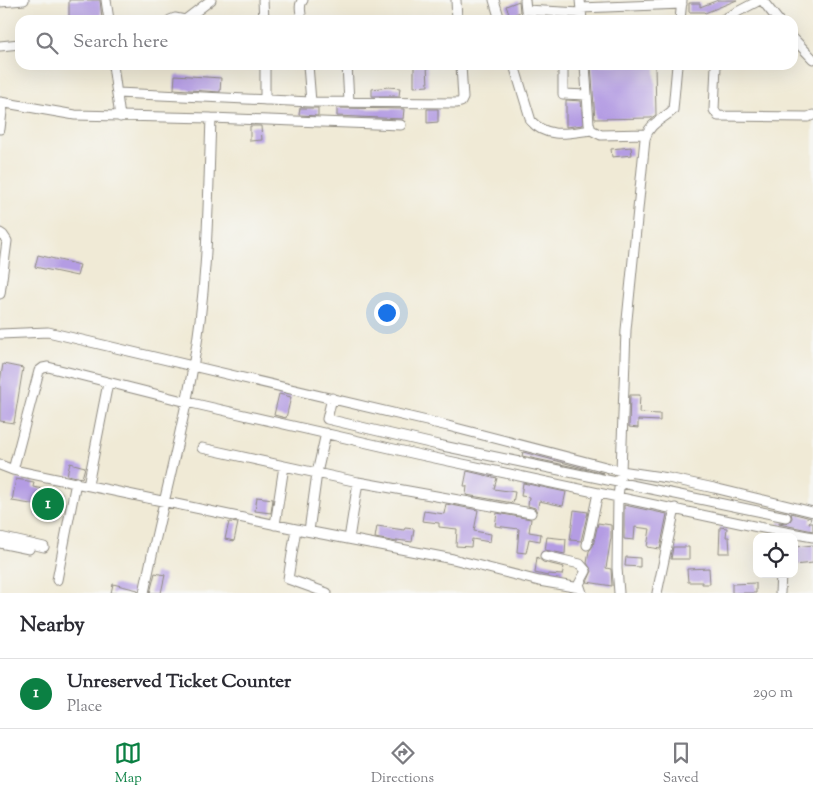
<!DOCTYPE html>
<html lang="en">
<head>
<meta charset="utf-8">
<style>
	body { margin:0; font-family:"Sorts Mill Goudy",serif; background:#f2f2f3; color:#2b2b33 }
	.controls { position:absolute; right:15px; bottom:15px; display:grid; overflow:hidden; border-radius:10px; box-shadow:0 5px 20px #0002 }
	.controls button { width:45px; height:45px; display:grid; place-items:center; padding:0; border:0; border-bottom:1px solid #e1e1e2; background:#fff; color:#2b2b33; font:25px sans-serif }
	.you { position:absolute; left:386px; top:312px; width:18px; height:18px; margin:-12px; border:4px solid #fff; border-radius:50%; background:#1a73e8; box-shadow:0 0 0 8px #1a73e833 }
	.badge { display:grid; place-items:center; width:32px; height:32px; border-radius:50%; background:#0b8043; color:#fff; font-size:16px; font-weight:700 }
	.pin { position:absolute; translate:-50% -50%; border:2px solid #fff; box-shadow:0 1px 5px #0006 }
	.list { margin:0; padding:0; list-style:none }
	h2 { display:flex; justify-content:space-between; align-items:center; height:65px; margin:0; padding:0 20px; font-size:21px }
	h2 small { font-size:16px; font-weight:400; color:#7c7c81 }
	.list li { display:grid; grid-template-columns:32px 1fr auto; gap:15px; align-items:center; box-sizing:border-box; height:70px; padding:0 20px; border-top:1px solid #e1e1e2 }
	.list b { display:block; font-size:19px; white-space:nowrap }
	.list p { margin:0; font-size:16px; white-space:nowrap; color:#7c7c81 }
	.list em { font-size:16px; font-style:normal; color:#7c7c81 }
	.icon { flex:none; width:28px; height:28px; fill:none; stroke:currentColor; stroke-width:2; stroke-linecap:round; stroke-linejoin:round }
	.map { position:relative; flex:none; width:813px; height:593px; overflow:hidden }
	.search { position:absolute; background:#fff; box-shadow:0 5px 20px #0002; left:15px; right:15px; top:15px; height:55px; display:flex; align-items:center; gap:12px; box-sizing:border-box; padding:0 18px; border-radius:15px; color:#7c7c81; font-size:19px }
	.sheet { height:135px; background:#fff }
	nav { display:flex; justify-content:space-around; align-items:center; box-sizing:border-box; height:70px; border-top:1px solid #e1e1e2; background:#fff; font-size:14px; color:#7c7c81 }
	nav a { display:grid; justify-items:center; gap:2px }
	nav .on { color:#0b8043 }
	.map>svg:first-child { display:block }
	.building { fill:#b49ce3 }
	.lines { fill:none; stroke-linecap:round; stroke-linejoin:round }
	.street-casing { stroke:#8e8a80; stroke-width:11 }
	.street { stroke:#fff; stroke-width:9 }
</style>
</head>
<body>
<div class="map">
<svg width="813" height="593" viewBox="0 0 813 593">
	<rect width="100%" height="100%" fill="#f6f6f2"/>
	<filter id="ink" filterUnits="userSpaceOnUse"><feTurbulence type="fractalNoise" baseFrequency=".02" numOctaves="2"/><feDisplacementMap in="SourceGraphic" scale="10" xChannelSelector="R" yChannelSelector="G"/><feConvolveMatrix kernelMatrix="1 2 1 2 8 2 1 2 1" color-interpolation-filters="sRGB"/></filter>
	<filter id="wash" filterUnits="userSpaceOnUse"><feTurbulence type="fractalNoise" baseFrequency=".0096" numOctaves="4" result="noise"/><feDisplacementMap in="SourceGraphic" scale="20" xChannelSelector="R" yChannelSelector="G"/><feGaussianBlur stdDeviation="1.12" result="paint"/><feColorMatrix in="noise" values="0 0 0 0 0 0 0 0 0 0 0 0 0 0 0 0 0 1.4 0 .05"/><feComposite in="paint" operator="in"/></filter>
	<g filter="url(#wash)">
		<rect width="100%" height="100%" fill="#f0ead6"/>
		<g id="blocks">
			<path class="building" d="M69 0H100L102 19H69Z
				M718 0H737L705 13 704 12H689V3H700V7Z
				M519 1 520 12 510 16 506 6Z
				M427 65 428 86 414 87V66Z
				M591 65H655L656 115 651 118 595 119Z
				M175 75 221 78 220 92 174 89Z
				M388 87 400 88 399 96H372V89Z
				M566 100 581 101 583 125 566 127Z
				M300 108H318V116L299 115Z
				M337 108 404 109 403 119 337 116Z
				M427 109H438V122L427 123Z
				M250 126H261L262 140 250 141Z
				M631 147 632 155 612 157 611 149Z
				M38 255 80 265 77 276 35 267Z
				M3 364 23 368 14 423 0 421V382Z
				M279 394 291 397 286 418 274 415Z
				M630 395H640L639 413 660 414V421L638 420V428L629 427Z
				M523 452 603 473 522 456Z
				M70 463 85 467 82 478 67 475Z
				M467 471 497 478 494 489 515 492 513 503 466 495 467 486H464Z
				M16 479 34 482 33 487 62 493 56 520 35 516 37 505 12 501Z
				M523 483 566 492 563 506 539 501 537 512 535 508 528 506 529 497 521 496Z
				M257 497 273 499 271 513 255 511Z
				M446 504 478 510 474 531 491 534 490 542 472 539 471 547 456 546 457 529 439 527V523L422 521 424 511 444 514Z
				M624 505 667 514 660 549 647 547 650 529 635 527 634 540 624 539Z
				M574 510 588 512 581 541 570 540Z
				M497 513 531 519 529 532 541 534 540 541 529 539 526 553 517 552 519 529 495 526Z
				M791 513 811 518 809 523H813V531L779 524V522L785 523 790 521 792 518Z
				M229 522 238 523 234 541 225 539Z
				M598 523 611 525V538L606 568 611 569 612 586 587 582 592 571 587 563 589 551 593 546Z
				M377 526 404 530 405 528 414 529 412 542 397 540V542L375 538Z
				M720 527 727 528 726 537H729L730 553H719Z
				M547 537 566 539 565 554 545 550Z
				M813 545V563L794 565V552H797L796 547Z
				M673 547H689V559H671Z
				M537 557 543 562 564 567 562 575 548 574V576L535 573Z
				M626 557 640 558V567L625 566Z
				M709 568 710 584H702V582H688L687 569Z
				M155 573 165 575 161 593H150Z
				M756 583V593H732V584Z
				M113 584 138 590V593H111Z"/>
		</g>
	</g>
	<g filter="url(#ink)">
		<use href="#blocks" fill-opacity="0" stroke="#8e8a80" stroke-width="1"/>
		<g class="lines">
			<g class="street-casing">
				<path id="street" d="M106 0 109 20
					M263 0 264 20
					M456 0 457 20
					M494 0 500 20
					M525 0 526 10 581 13
					M580 0 582 20
					M762 0 778 20
					M0 2 24 0
					M581 8 682 4
					M170 20 175 18 185 20 211 0
					M302 20C301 13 298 5 303 0
					M680 20 682 0
					M722 20 760 0
					M793 38 813 59
					M0 46 20 44
					M113 65 120 117
					M265 65V100
					M308 65 311 102
					M347 65 349 102
					M514 65 531 121C547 139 569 133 591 130
					M563 65V94L587 95
					M585 65 589 124 591 130 601 135 646 134
					M716 65 714 110 718 116 808 117 813 115
					M117 93 311 102 457 103 461 102 463 98 461 65
					M0 102 75 115 211 118 401 125
					M0 129 3 103
					M0 233 3 235 7 241 0 294
					M0 334 48 332 448 426 621 471 668 478 714 488 813 512
					M332 398 327 419 438 445 786 517
					M202 448 358 482 531 513
					M0 465 13 470 296 529 453 559 539 581 580 588
					M13 470 39 371 43 368 48 367 187 402 416 454 758 527 813 537
					M88 485 108 383
					M275 525 284 466
					M296 529 288 579 327 593
					M309 531 317 473 326 433
					M0 537 44 547
					M349 539 358 482
					M0 543 29 549
					M587 545 598 493
					M545 556 580 564 586 571 579 584 582 593
					M57 580 76 482
					M144 593C159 517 180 443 193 367 208 285 208 201 211 118
					M619 593 617 568 618 497 621 471 626 330 645 139C649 123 662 120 673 110L677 65
					M657 593 675 508
					M780 593 781 574"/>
			</g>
			<use href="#street" class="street"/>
		</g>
	</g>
</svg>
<div class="controls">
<button><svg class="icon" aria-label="locate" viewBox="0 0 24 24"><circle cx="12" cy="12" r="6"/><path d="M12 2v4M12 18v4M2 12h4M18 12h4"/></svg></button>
</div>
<div class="you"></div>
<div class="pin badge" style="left:48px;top:504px">1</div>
<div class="search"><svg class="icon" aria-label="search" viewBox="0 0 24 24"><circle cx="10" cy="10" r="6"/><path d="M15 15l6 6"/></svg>Search here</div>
</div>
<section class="sheet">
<h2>Nearby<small></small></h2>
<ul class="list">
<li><span class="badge">1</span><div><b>Unreserved Ticket Counter</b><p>Place</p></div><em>290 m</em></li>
</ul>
</section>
<nav>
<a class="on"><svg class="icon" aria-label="map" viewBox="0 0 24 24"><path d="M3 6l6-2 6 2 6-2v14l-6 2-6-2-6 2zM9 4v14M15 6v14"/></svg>Map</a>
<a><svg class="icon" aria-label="directions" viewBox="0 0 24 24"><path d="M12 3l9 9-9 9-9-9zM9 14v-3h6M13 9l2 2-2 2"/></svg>Directions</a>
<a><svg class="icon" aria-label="saved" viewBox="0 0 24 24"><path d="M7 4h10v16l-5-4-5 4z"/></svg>Saved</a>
</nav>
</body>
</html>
